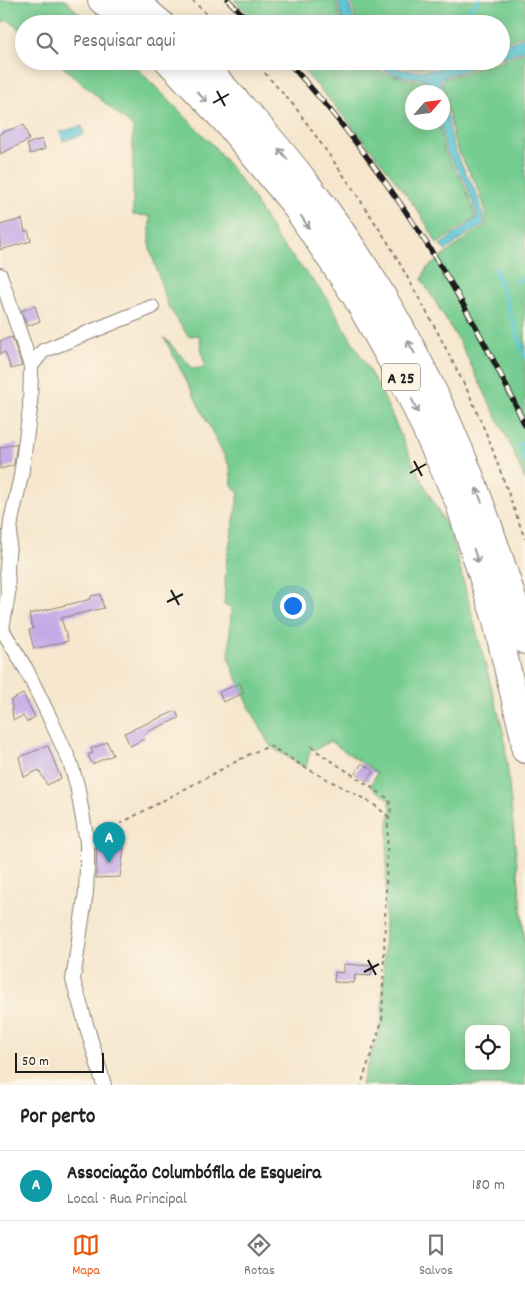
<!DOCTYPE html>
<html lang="pt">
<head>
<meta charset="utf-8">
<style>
	body { margin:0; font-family:Dekko,sans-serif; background:#f2f2f2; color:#222 }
	.controls { position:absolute; right:15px; bottom:15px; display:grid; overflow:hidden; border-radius:10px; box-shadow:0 2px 12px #0003 }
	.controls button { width:45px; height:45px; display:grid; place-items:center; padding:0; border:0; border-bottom:1px solid #e0e0e0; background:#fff; color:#222; font:25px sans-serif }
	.compass { position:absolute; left:405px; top:85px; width:45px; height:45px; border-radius:50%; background:#fff; box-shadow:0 2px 12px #0003; rotate:62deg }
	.scale { position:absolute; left:15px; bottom:12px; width:89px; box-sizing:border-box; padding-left:5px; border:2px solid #1c1c1c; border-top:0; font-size:14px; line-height:18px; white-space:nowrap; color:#1c1c1c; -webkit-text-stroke:4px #fcf5e5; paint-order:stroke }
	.you { position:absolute; left:292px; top:605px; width:18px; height:18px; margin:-12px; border:4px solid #fff; border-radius:50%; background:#1a73e8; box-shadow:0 0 0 8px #1a73e833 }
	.badge { display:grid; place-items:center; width:32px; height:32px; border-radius:50%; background:#ea580c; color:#fff; font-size:16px; font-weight:700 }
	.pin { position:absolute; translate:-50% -41px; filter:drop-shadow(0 1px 2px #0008) }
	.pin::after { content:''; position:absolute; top:26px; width:18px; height:15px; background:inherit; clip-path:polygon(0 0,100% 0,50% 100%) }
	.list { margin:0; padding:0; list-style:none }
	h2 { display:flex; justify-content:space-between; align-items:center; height:65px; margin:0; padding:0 20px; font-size:21px }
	h2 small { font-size:16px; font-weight:400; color:#767676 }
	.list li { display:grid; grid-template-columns:32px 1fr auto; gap:15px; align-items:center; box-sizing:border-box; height:70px; padding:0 20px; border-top:1px solid #e0e0e0 }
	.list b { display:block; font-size:19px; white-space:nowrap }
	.list p { margin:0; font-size:16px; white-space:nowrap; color:#767676 }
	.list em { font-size:16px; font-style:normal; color:#767676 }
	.icon { flex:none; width:28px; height:28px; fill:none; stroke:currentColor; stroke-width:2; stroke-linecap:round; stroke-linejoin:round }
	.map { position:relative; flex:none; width:525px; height:1085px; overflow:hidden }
	.search { position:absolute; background:#fff; box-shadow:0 2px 12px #0003; left:15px; right:15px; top:15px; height:55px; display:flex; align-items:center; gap:12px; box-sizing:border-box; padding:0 18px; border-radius:28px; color:#767676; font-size:19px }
	.sheet { height:135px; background:#fff }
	nav { display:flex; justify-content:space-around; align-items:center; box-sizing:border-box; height:70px; border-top:1px solid #e0e0e0; background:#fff; font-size:14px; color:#767676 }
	nav a { display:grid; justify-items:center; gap:2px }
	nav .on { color:#ea580c }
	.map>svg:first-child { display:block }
	.green { fill:#75cc90; stroke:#487456; fill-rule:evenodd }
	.water { fill:#5bc7d4; stroke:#3c7278 }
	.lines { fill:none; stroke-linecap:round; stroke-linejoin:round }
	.stream { stroke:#5bc7d4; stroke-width:4 }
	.building { fill:#c4abe7 }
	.minor-casing { stroke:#898174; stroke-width:16 }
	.motorway-casing { stroke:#898174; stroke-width:28 }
	.path { stroke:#898174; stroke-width:2; stroke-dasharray:4 4; stroke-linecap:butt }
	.minor { stroke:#fff; stroke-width:14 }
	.motorway { stroke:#fff; stroke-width:26 }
	.rail-casing { stroke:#1c1c1c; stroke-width:5.5 }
	.rail { stroke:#fcf5e5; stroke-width:4; stroke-dasharray:11; stroke-linecap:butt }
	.oneway { stroke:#999 }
	.ticks { fill:none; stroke:#1c1c1c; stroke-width:2 }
	.labels { text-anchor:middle; stroke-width:4.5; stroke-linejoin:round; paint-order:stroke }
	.shield { fill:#fcf5e5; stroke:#5f5d58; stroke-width:1 }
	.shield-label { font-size:16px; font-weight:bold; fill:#1c1c1c }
</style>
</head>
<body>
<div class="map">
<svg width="525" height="1085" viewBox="0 0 525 1085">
	<rect width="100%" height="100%" fill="#fcf5e5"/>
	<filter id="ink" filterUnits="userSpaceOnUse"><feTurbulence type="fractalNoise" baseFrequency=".02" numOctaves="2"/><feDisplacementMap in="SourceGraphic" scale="10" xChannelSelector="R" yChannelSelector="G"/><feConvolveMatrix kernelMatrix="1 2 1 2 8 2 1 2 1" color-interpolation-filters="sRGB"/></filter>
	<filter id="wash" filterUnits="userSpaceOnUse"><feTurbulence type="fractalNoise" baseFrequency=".0096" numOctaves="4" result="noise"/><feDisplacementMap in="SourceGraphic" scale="20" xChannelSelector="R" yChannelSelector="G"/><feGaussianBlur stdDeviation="1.12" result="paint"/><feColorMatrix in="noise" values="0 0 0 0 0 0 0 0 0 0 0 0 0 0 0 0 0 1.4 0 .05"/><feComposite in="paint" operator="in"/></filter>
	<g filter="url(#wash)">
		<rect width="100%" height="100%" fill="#f6e6cd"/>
		<path class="green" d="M0 0H65L91 24H24V33L8 20 0 23Z
			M234 0H336L341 24H259Z
			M352 0H525V35L501 43V24H356Z
			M525 52V480L509 442 459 341 422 280 426 269 470 235 486 226V211L478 188 459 153 454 139 442 80Z
			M56 61H130L214 146 248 190 278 240 326 296 381 391 415 467 451 535 504 734 525 944V1085H361L382 1021 388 823 391 809 389 799 370 786 377 773 330 741 315 750 311 747 306 768 270 746 249 706 229 660 231 607 224 605 226 564 239 493 232 485 230 467 164 337 193 369 205 367 199 335 188 336 168 306 150 249V216L133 215V127ZM469 1029H506V1066H469Z
			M295 61H362C381 75 403 79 426 82L430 92H412V122L439 123 444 151 464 184 476 217 437 244C427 222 412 203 398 184 366 141 331 101 295 61Z
			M389 61H453C429 67 412 73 389 61Z"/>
		<path class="water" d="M338 0H349L354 24H343Z
			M525 37V50L501 58V46Z
			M365 61H384L399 69 417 71 435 69 463 61H491L440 79 442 92H433L427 80 395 75Z
			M443 97C448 115 449 135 456 153 467 178 483 197 484 225L469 233 445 251 440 245 478 217 466 183 446 151 441 123 442 122Z
			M82 126 84 134 63 141 60 132Z"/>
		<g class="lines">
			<path class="stream" d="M454 24 479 0
				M385 66 394 61
				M495 269 525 357
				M515 282 525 278
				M525 443 519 445 525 461"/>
		</g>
		<g id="blocks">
			<path class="building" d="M24 125 29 140 0 154V133Z
				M42 139 45 149 30 154 27 144Z
				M22 219 25 232 28 230 31 241 0 250V225Z
				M35 306 40 321 27 326 21 311Z
				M12 337 22 366 11 369 5 352 0 354V341Z
				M17 443 14 465 0 469V448Z
				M100 594 104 608 61 618 68 641 34 649 29 630 33 629 29 614 91 599V596Z
				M240 683 244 693 223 702 219 692Z
				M23 694 35 717 27 722 23 716 14 720 13 719 11 700Z
				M176 711 179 718 149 731 143 736 144 739 130 746 124 733Z
				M107 742 113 755 92 764 88 755 93 753 91 749Z
				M48 746 61 778 47 785 39 770 24 777 19 757Z
				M362 763 374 771 367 781 355 773Z
				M119 828 124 850 120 877 96 878 97 839Z
				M344 964 372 966 371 976 355 975 354 983 334 982 335 972 344 973Z"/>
		</g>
	</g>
	<g filter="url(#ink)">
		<use href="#blocks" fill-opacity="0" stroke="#898174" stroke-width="1"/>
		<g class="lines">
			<g class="minor-casing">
				<path id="minor" d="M0 275 31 366 30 409 21 476 11 521 7 567 8 594 2 629
					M31 366 43 351 152 307
					M0 626 26 669 49 716 70 762 77 785 87 842V868L86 892 73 980 104 1085"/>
			</g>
			<g class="motorway-casing">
				<path id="motorway" d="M101 0 128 24
					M134 0 162 24
					M168 61 227 123 292 202 355 296 408 391 458 501 495 617 524 738 525 750
					M199 61C239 102 277 144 311 189 392 296 453 417 495 544 506 576 517 608 525 641"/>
			</g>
			<path class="path" d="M192 0 217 24
				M254 61 296 108 349 183 389 244 436 329 470 396 489 440 525 539
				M311 746 315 750 389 799 391 809 388 823 382 1021 361 1085
				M99 835 252 753 270 746 306 768 372 803 389 817"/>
			<use href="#minor" class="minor"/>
			<use href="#motorway" class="motorway"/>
			<g class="rail-casing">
				<path id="rail" d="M228 0 252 24
					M287 61C386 168 464 293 525 425"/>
			</g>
			<use href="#rail" class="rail"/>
		</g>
		<defs><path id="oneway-shaft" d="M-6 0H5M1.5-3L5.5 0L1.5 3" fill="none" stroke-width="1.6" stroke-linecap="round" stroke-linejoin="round" transform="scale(1.25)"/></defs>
		<g class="oneway">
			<use href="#oneway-shaft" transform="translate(202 97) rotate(46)"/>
			<use href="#oneway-shaft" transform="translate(283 154) rotate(-130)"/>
			<use href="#oneway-shaft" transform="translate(305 222) rotate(56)"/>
			<use href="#oneway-shaft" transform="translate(411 347) rotate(-119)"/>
			<use href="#oneway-shaft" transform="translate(415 406) rotate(66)"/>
			<use href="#oneway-shaft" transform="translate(479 495) rotate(-111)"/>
			<use href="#oneway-shaft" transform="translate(476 556) rotate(72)"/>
		</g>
	</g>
	<path class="ticks" d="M217 91 225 106M213 103 229 94M414 461 422 476M410 473 426 464M171 590 179 605M167 602 183 594M368 960 376 975M364 972 379 964"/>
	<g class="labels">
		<rect class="shield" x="382" y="363.5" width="38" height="27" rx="4"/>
		<g class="shield-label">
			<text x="401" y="383">A 25</text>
		</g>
	</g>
</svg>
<div class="controls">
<button><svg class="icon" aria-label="locate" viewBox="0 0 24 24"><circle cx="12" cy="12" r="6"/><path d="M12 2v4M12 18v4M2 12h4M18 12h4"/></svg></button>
</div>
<svg class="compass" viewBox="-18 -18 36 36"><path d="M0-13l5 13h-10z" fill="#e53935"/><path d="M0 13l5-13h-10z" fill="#767676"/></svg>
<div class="scale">50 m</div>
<div class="you"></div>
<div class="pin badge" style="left:109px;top:863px;background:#0f9aa8">A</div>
<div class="search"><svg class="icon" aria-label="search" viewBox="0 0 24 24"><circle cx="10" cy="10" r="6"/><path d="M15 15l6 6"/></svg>Pesquisar aqui</div>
</div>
<section class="sheet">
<h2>Por perto<small></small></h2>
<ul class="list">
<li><span class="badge" style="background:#0f9aa8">A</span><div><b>Associação Columbófila de Esgueira</b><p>Local · Rua Principal</p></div><em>180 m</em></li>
</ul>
</section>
<nav>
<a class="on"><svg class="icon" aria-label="map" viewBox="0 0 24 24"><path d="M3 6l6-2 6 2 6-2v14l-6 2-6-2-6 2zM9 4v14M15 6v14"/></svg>Mapa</a>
<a><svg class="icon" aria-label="directions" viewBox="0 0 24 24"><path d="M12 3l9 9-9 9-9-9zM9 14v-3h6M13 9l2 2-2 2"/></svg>Rotas</a>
<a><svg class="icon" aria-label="saved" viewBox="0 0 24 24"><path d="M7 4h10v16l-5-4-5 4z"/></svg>Salvos</a>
</nav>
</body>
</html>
